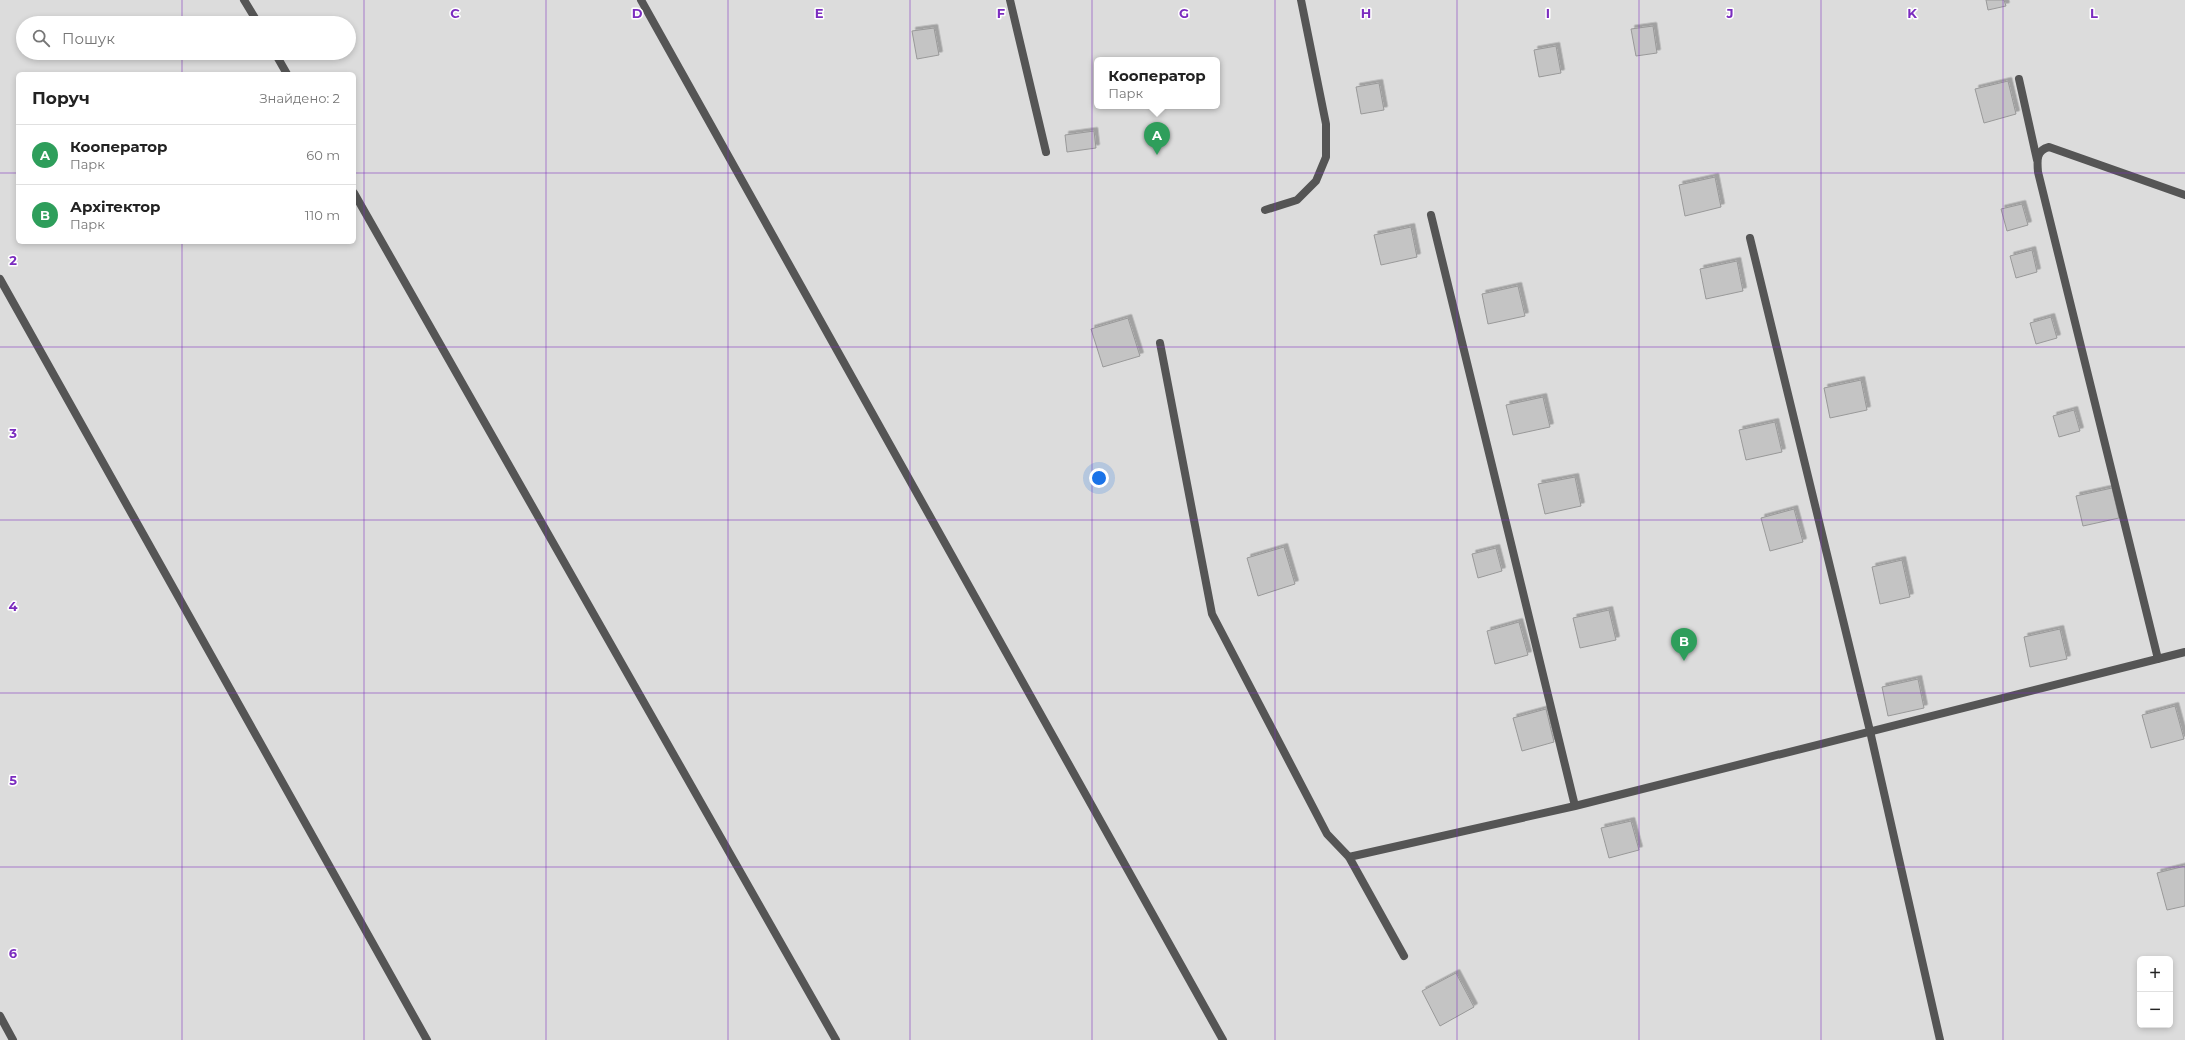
<!DOCTYPE html>
<html lang="uk">
<head>
<meta charset="utf-8">
<style>
	body { margin:0; font-family:Montserrat,sans-serif; background:#f6f6f6; color:#222 }
	.controls { position:absolute; right:12px; bottom:12px; display:grid; overflow:hidden; border-radius:6px; box-shadow:0 2px 6px #0003 }
	.controls button { width:36px; height:36px; display:grid; place-items:center; padding:0; border:0; border-bottom:1px solid #e0e0e0; background:#fff; color:#222; font:20px sans-serif }
	.you { position:absolute; left:1099px; top:478px; width:14px; height:14px; margin:-10px; border:3px solid #fff; border-radius:50%; background:#1a73e8; box-shadow:0 0 0 6px #1a73e833 }
	.badge { display:grid; place-items:center; width:26px; height:26px; border-radius:50%; background:#111827; color:#fff; font-size:13px; font-weight:700 }
	.pin { position:absolute; translate:-50% -33px; filter:drop-shadow(0 1px 2px #0008) }
	.pin::after { content:''; position:absolute; top:21px; width:14px; height:12px; background:inherit; clip-path:polygon(0 0,100% 0,50% 100%) }
	.popup { position:absolute; left:1094px; top:57px; width:126px; height:52px; box-sizing:border-box; display:grid; place-content:center; border-radius:6px; background:#fff; filter:drop-shadow(0 1px 3px #0005); font-size:13px; white-space:nowrap; color:#767676 }
	.popup b { font-size:15px; color:#222 }
	.popup::after { content:''; position:absolute; left:50%; top:100%; margin-left:-8px; border:8px solid transparent; border-top-color:#fff }
	.list { margin:0; padding:0; list-style:none }
	h2 { display:flex; justify-content:space-between; align-items:center; height:52px; margin:0; padding:0 16px; font-size:17px }
	h2 small { font-size:13px; font-weight:400; color:#767676 }
	.list li { display:grid; grid-template-columns:26px 1fr auto; gap:12px; align-items:center; box-sizing:border-box; height:60px; padding:0 16px; border-top:1px solid #e0e0e0 }
	.list b { display:block; font-size:15px; white-space:nowrap }
	.list p { margin:0; font-size:13px; white-space:nowrap; color:#767676 }
	.list em { font-size:13px; font-style:normal; color:#767676 }
	.icon { flex:none; width:22px; height:22px; fill:none; stroke:currentColor; stroke-width:2; stroke-linecap:round; stroke-linejoin:round }
	.map { position:relative; flex:none; width:2185px; height:1040px; overflow:hidden }
	.search { position:absolute; background:#fff; box-shadow:0 2px 6px #0003; left:16px; top:16px; width:340px; height:44px; display:flex; align-items:center; gap:10px; box-sizing:border-box; padding:0 14px; border-radius:22px; color:#767676; font-size:15px }
	.panel { position:absolute; background:#fff; box-shadow:0 2px 6px #0003; left:16px; top:72px; width:340px; height:172px; border-radius:6px }
	.map>svg:first-child { display:block }
	.green { fill:#dcdcdc; fill-rule:evenodd }
	.building { fill:#c4c4c4; stroke:#999; filter:url(#shadow) }
	.lines { fill:none; stroke-linecap:round; stroke-linejoin:round }
	.service { stroke:#555; stroke-width:8 }
	.grid { fill:none; stroke:#7b2cbf; stroke-width:1; stroke-opacity:0.55 }
	.grid-label { font-size:13px; text-anchor:middle; font-weight:bold; fill:#7b2cbf; stroke:#fff; stroke-width:3; stroke-linejoin:round; paint-order:stroke }
</style>
</head>
<body>
<div class="map">
<svg width="2185" height="1040" viewBox="0 0 2185 1040">
	<defs>
		<filter id="shadow"><feDropShadow dx="3.5" dy="-3.5" stdDeviation="0" flood-color="#0004"/></filter>
	</defs>
	<rect width="100%" height="100%" fill="#fff"/>
	<path class="green" d="M0 0H2185V1040H0ZM23 23H349V53H23ZM1097 60H1217V106H1097ZM18 74H354V242H18ZM2140 959H2170V1025H2140Z"/>
	<path class="building" d="M1986 0H2004L2006 6 1988 10Z
		M1653 26 1657 53 1636 56 1631 29Z
		M934 28 939 55 917 59 912 31Z
		M1556 46 1561 73 1539 77 1534 50Z
		M2008 81 2016 114 1984 123 1975 89Z
		M1379 83 1384 110 1361 114 1356 87Z
		M1094 131 1096 148 1067 152 1065 135Z
		M1715 177 1721 207 1685 216 1679 185Z
		M2022 204 2028 225 2007 231 2001 209Z
		M1411 227 1417 257 1381 265 1374 235Z
		M2032 250 2037 272 2016 278 2010 256Z
		M1737 261 1743 291 1706 299 1700 269Z
		M1518 286 1525 316 1488 324 1482 294Z
		M2051 317 2057 338 2036 344 2030 323Z
		M1128 318 1140 356 1103 367 1091 329Z
		M1861 380 1867 410 1830 418 1824 388Z
		M1543 397 1550 427 1513 435 1506 405Z
		M2074 410 2080 431 2059 437 2053 416Z
		M1775 422 1782 452 1746 460 1739 430Z
		M1575 477 1581 506 1545 514 1538 484Z
		M2112 488 2119 518 2083 526 2076 496Z
		M1794 509 1803 542 1770 551 1761 518Z
		M1284 547 1295 584 1258 596 1247 558Z
		M1496 548 1502 571 1478 578 1472 554Z
		M1902 560 1910 597 1880 604 1872 567Z
		M1609 610 1616 640 1580 648 1573 618Z
		M1519 622 1528 655 1495 664 1487 631Z
		M2060 629 2067 659 2030 667 2024 637Z
		M1918 679 1924 708 1888 716 1882 687Z
		M2175 706 2184 739 2151 748 2142 715Z
		M1546 709 1554 742 1522 751 1513 718Z
		M1631 821 1639 850 1609 858 1601 828Z
		M2185 866V906L2167 910 2157 873Z
		M1456 973 1474 1007 1440 1026 1422 991Z"/>
	<g class="lines">
		<path class="service" d="M244 0 258 23
			M641 0 1223 1040
			M1010 0 1046 152
			M275 53 287 74
			M2019 79 2037 160
			M354 193 836 1040
			M1265 210 1297 200 1316 181 1326 157V124L1301 0
			M1431 215 1575 806
			M1750 238 1870 731 1940 1040
			M0 279 427 1040
			M1160 343 1212 614 1327 834 1349 857 1404 956
			M2158 659 2038 172C2037 161 2036 150 2049 147L2185 195
			M1349 857 1575 806 2185 652
			M0 1016 13 1040"/>
	</g>
	<path class="grid" d="M182 0V23M364 0V1040M546 0V1040M728 0V1040M910 0V1040M1092 0V1040M1275 0V1040M1457 0V1040M1639 0V1040M1821 0V1040M2003 0V1040M182 53V74M0 173H18M354 173H2185M182 242V1040M0 347H2185M0 520H2185M0 693H2185M0 867H2185"/>
	<g class="grid-label">
		<text x="455" y="18">C</text>
		<text x="637" y="18">D</text>
		<text x="819" y="18">E</text>
		<text x="1001" y="18">F</text>
		<text x="1184" y="18">G</text>
		<text x="1366" y="18">H</text>
		<text x="1548" y="18">I</text>
		<text x="1730" y="18">J</text>
		<text x="1912" y="18">K</text>
		<text x="2094" y="18">L</text>
		<text x="13" y="265">2</text>
		<text x="13" y="438">3</text>
		<text x="13" y="611">4</text>
		<text x="13" y="785">5</text>
		<text x="13" y="958">6</text>
	</g>
</svg>
<div class="controls">
<button>+</button>
<button>−</button>
</div>
<div class="you"></div>
<div class="pin badge" style="left:1157px;top:155px;background:#2e9e5b">A</div>
<div class="popup"><b>Кооператор</b>Парк</div>
<div class="pin badge" style="left:1684px;top:661px;background:#2e9e5b">B</div>
<div class="search"><svg class="icon" aria-label="search" viewBox="0 0 24 24"><circle cx="10" cy="10" r="6"/><path d="M15 15l6 6"/></svg>Пошук</div>
<section class="panel">
<h2>Поруч<small>Знайдено: 2</small></h2>
<ul class="list">
<li><span class="badge" style="background:#2e9e5b">A</span><div><b>Кооператор</b><p>Парк</p></div><em>60 m</em></li>
<li><span class="badge" style="background:#2e9e5b">B</span><div><b>Архітектор</b><p>Парк</p></div><em>110 m</em></li>
</ul>
</section>
</div>
</body>
</html>
